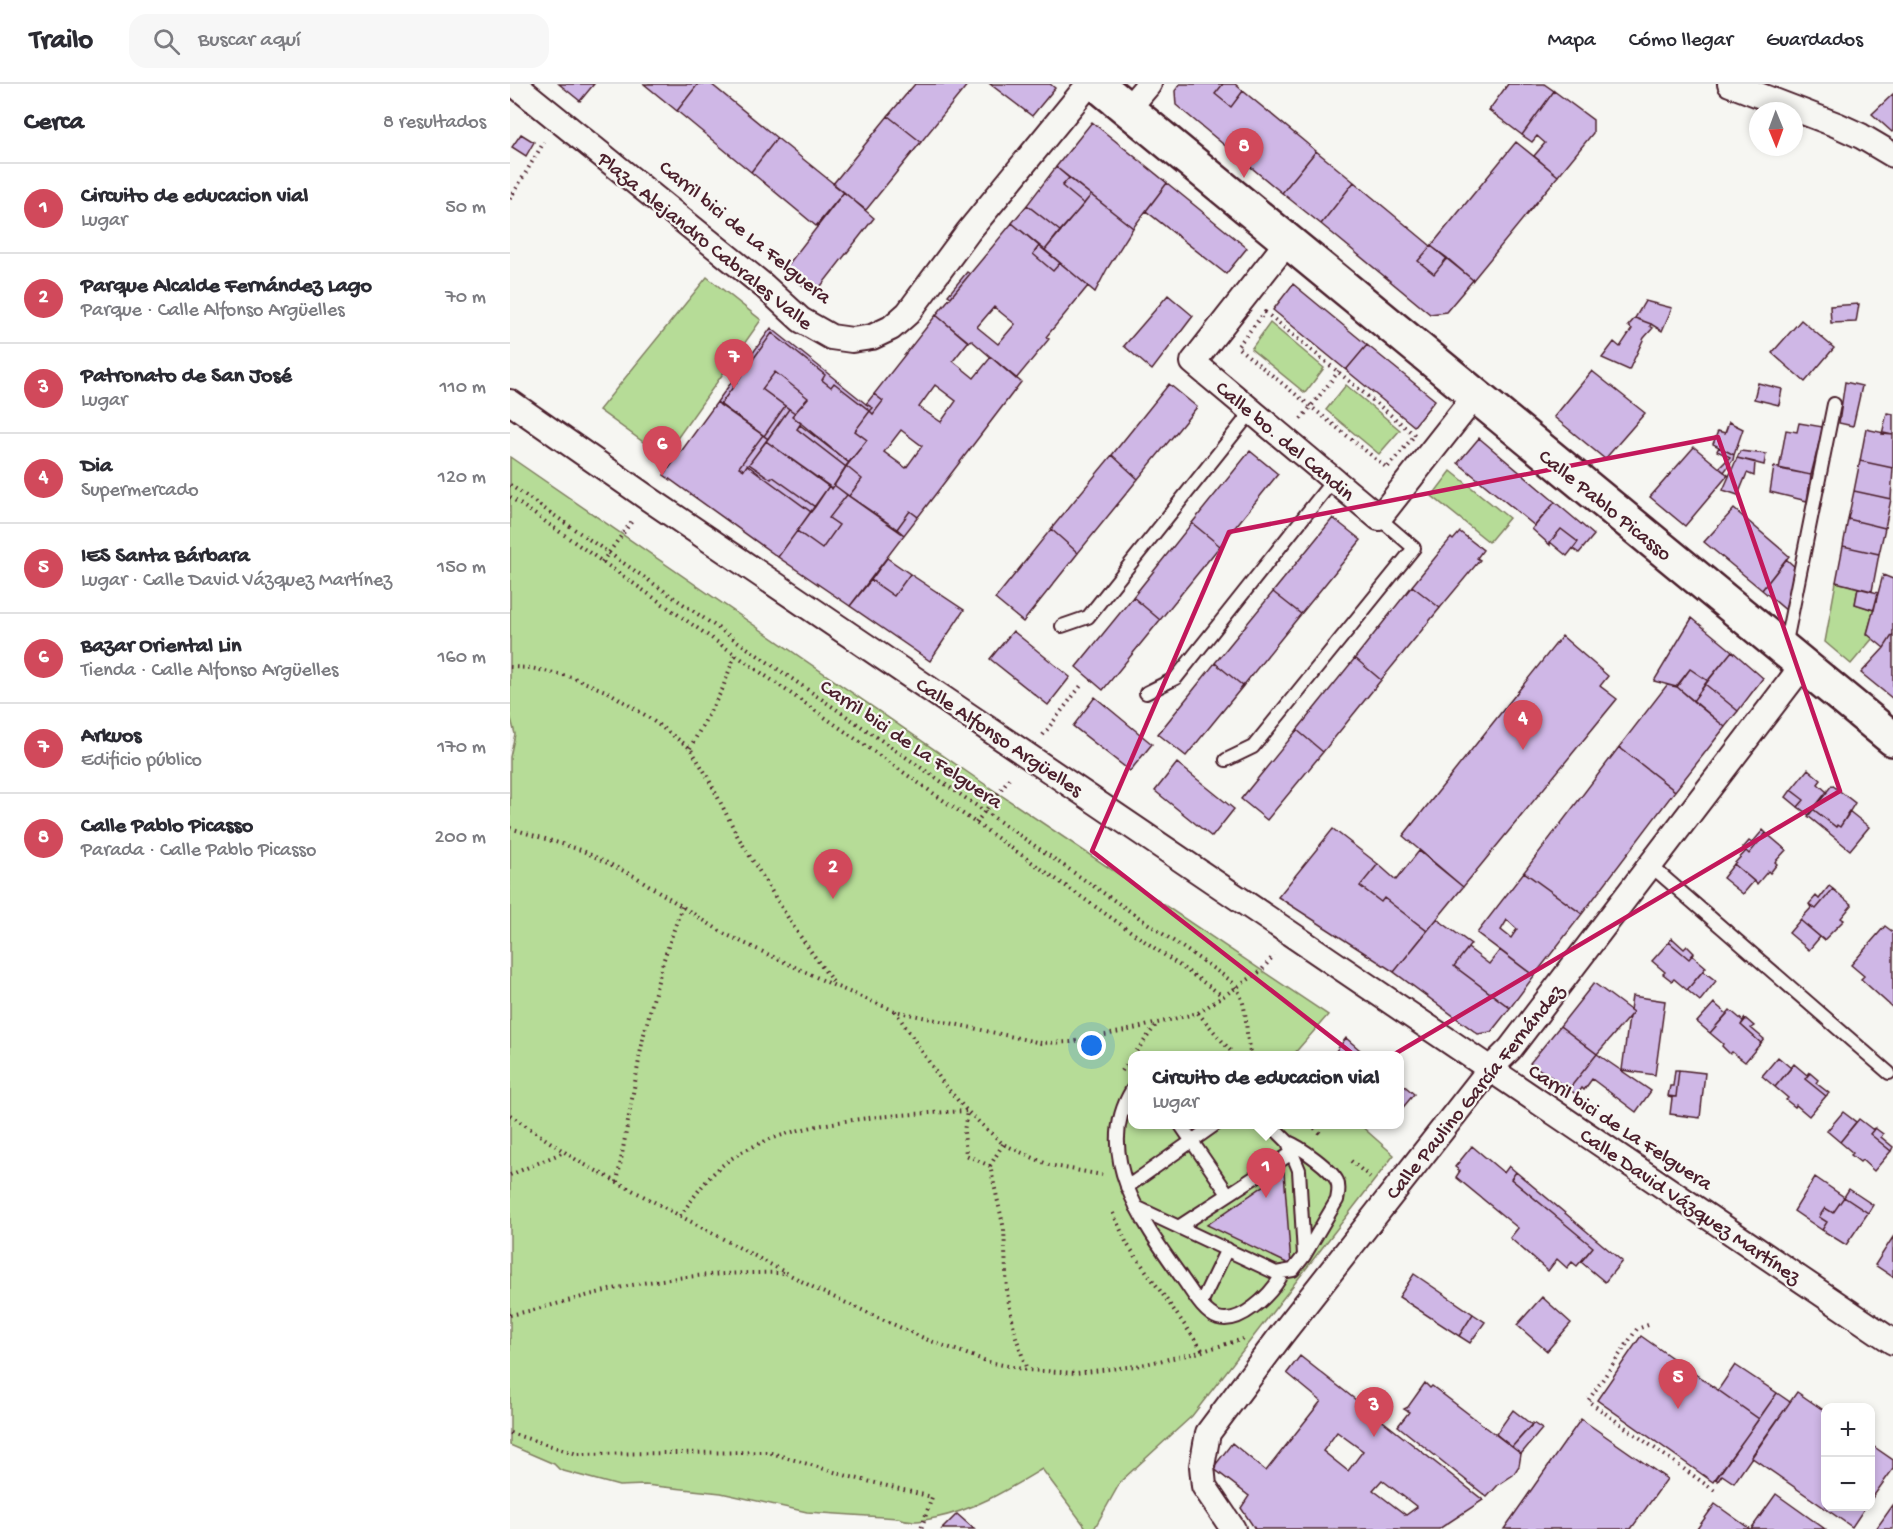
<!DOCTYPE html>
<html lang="es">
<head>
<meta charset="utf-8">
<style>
	body { margin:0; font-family:"Gochi Hand",sans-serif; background:#f7f7f7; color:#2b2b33 }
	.controls { position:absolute; right:18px; bottom:18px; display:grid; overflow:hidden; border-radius:12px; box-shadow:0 3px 9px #0003 }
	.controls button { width:54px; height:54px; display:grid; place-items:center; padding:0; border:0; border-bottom:2px solid #e1e1e2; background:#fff; color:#2b2b33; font:30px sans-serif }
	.compass { position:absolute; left:1239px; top:18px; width:54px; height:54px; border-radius:50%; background:#fff; box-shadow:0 3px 9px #0003; rotate:179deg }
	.you { position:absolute; left:582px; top:962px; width:21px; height:21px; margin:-15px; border:4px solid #fff; border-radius:50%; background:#1a73e8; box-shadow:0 0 0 9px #1a73e833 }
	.badge { display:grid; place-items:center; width:39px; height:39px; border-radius:50%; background:#d1495b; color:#fff; font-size:20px; font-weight:700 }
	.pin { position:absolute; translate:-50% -50px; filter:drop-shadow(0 2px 3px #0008) }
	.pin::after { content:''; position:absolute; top:32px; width:21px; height:18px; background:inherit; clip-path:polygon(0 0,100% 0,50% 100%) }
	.popup { position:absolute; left:618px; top:967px; width:276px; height:78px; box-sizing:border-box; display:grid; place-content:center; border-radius:12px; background:#fff; filter:drop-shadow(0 2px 4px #0005); font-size:20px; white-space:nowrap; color:#7c7c81 }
	.popup b { font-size:22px; color:#2b2b33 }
	.popup::after { content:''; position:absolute; left:50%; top:100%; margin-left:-12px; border:12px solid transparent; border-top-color:#fff }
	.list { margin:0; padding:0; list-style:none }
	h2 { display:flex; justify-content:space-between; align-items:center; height:78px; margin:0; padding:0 24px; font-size:26px }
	h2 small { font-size:20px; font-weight:400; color:#7c7c81 }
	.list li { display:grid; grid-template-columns:39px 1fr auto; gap:18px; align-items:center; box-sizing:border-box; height:90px; padding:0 24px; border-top:2px solid #e1e1e2 }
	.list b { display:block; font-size:22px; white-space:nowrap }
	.list p { margin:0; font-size:20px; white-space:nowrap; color:#7c7c81 }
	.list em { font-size:20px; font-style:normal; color:#7c7c81 }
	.icon { flex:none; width:33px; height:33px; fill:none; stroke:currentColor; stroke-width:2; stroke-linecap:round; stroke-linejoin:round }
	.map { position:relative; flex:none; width:1383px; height:1445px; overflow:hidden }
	header { display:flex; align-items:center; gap:36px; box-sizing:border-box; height:84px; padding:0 30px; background:#fff; border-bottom:2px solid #e1e1e2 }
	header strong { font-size:28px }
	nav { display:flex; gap:33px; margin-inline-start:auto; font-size:21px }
	.search { width:420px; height:54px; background:#f7f7f7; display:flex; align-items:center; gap:15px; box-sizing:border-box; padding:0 21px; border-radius:18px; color:#7c7c81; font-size:22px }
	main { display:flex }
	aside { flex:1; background:#fff }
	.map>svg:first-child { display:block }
	.green { fill:#b6dc97; stroke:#807e61; stroke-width:1.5 }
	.building { fill:#cfb7e6; stroke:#4a1f2b; stroke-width:1.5; fill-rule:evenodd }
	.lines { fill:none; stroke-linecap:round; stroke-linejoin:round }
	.lane-casing { stroke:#4a1f2b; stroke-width:16 }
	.street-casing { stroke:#4a1f2b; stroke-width:28 }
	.secondary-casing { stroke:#4a1f2b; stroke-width:38 }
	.path { stroke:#4a1f2b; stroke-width:4; stroke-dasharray:1.5 4.5; stroke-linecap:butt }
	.lane { stroke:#f6f6f2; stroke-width:12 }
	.street { stroke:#f6f6f2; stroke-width:24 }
	.secondary { stroke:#f6f6f2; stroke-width:33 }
	.marked { fill:none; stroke:#c2185b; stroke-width:4.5; stroke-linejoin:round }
	.labels { text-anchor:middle; stroke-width:4.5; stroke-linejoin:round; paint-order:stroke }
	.street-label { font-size:21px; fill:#4a1f2b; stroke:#f6f6f2 }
</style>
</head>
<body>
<header>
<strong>Trailo</strong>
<div class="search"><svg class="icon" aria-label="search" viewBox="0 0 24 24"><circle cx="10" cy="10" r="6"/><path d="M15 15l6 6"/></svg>Buscar aquí</div>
<nav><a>Mapa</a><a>Cómo llegar</a><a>Guardados</a></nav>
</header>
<main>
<aside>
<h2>Cerca<small>8 resultados</small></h2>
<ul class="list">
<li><span class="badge">1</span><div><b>Circuito de educacion vial</b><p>Lugar</p></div><em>50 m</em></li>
<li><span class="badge">2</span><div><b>Parque Alcalde Fernández Lago</b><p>Parque · Calle Alfonso Argüelles</p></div><em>70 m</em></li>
<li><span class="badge">3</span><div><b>Patronato de San José</b><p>Lugar</p></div><em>110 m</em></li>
<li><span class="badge">4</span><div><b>Dia</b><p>Supermercado</p></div><em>120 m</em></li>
<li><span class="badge">5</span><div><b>IES Santa Bárbara</b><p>Lugar · Calle David Vázquez Martínez</p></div><em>150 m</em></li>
<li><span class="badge">6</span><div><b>Bazar Oriental Lin</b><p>Tienda · Calle Alfonso Argüelles</p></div><em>160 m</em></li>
<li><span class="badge">7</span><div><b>Arkuos</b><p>Edificio público</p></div><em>170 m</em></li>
<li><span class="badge">8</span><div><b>Calle Pablo Picasso</b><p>Parada · Calle Pablo Picasso</p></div><em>200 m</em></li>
</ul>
</aside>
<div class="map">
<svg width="1383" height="1445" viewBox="0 0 1383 1445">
	<rect width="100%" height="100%" fill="#f6f6f2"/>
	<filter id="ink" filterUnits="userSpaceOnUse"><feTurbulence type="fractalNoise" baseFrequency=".0167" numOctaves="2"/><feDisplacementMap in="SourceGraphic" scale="12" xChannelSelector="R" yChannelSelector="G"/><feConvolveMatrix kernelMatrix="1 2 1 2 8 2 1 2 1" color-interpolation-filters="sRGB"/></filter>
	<g filter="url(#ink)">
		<path class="green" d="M197 193 251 236 154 373 89 326Z
			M760 239 814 284 795 309 741 265Z
			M836 301 890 346 869 370 816 326Z
			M0 373 473 699 818 931 783 971 622 972V1040L850 1041 884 1071 682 1332 611 1397 584 1445H577L532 1385C497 1406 465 1426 425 1434 411 1437 402 1439 388 1434L297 1428 211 1409 135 1401 109 1402 50 1386 44 1380 0 1361V673L5 650 0 631Z
			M941 387 999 434 979 458 922 412Z
			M1326 498 1348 504 1345 520 1364 526 1357 549 1363 554 1341 580 1315 558Z"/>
		<path class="building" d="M49 0H84L70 17Z
			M134 0H188L167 27Z
			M188 0H201L267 54 241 88 167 27Z
			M405 0H458L411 58 378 32Z
			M480 0H540L545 4 522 32Z
			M670 0H713L705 10 721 23 733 7 806 67 772 109 666 21 665 7Z
			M713 0H725L733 7 721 23 705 10Z
			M998 0H1034L1044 7 1012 51 979 26Z
			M1044 7 1083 36V49L1048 92 1024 72 1035 59 1027 52 1022 58 1012 51Z
			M1383 10V47L1382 48 1362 30Z
			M378 32 411 58 356 126 323 100Z
			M582 38 657 99 623 144 546 83Z
			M11 50 24 58 16 72 2 63Z
			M267 54 334 108 306 142 241 88Z
			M1006 58 1048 92 963 196 921 162Z
			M806 67 844 98 811 140 772 109Z
			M546 83 559 94 552 102 574 120 550 147 517 121Z
			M559 94 581 111 574 120 552 102Z
			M844 98 921 162 908 177 924 190 937 174 963 196 936 228 920 230 811 140Z
			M657 99 737 164 716 190 636 127Z
			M334 108 364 134 304 211 274 186Z
			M581 111 623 144 597 185 585 208 535 166Z
			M517 121 550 147 535 166 502 139Z
			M502 139 529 162 523 170 543 187 550 179 578 202 536 253 539 255 506 295 461 256 459 258 426 231ZM484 223 505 240 488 260 467 243Z
			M529 162 550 179 543 187 523 170Z
			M921 162 937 174 924 190 908 177Z
			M457 188 460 190 441 213 438 211Z
			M783 200 857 261 836 286 763 226Z
			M658 211 683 232 642 286 614 262Z
			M1135 217 1162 224 1152 247 1141 240 1125 234Z
			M1349 220 1346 238 1321 239 1320 222Z
			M426 231 458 258 443 277 464 294 481 273 511 298 408 433 400 427 387 445 339 412 352 395 336 382 357 356 345 347 360 327 363 330 373 317 364 310ZM425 301 446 317 431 338 409 323ZM391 346 412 362 396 384 374 368Z
			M1125 234 1141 240 1140 242 1143 244 1134 254 1119 286 1092 274 1104 258 1110 263 1122 245 1118 242Z
			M1291 236 1324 264 1295 298 1262 269Z
			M261 244 356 320 363 324 360 327 324 299 321 303 312 296 315 291 262 249 210 321 207 318Z
			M262 249 315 291 312 296 321 303 324 299 360 327 345 347 357 356 339 379 282 332 298 314 265 288 252 305 275 322 254 352 210 321Z
			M857 261 925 316 904 342 836 286Z
			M1082 287 1135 329 1095 375 1044 333Z
			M265 288 298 314 285 329 252 305Z
			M1335 298 1352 302 1343 342 1329 339Z
			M1248 299 1272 305 1269 321 1244 315Z
			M659 300 687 323 628 395 602 371Z
			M364 310 373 317 363 330 360 327 363 324 356 320Z
			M207 318 253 351 229 383 234 386 237 381 301 428 268 473 154 391Z
			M275 322 279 325 258 355 254 352Z
			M279 325 285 329 282 332 291 339 287 345 336 383 322 405 256 357Z
			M1377 329 1383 330V351L1372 350Z
			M1219 338 1233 345 1224 371 1203 360 1208 347 1215 349Z
			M1289 339 1313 343 1301 391 1269 385 1276 346 1287 348Z
			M290 341 339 379 336 383 287 345Z
			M1356 345 1383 351V384L1350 377Z
			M253 351 258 355 239 380 261 395 263 393 305 423 301 428 237 381 234 386 229 383Z
			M969 354 1045 418 1025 442 948 379Z
			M256 357 319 402 305 423 263 393 261 395 239 380Z
			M1184 363 1218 391 1175 442 1140 413Z
			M1209 363 1224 371 1223 376 1214 388 1209 384 1220 373 1207 367Z
			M740 367 768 390 710 462 682 439Z
			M1230 367 1256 370 1254 381 1227 374Z
			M602 371 628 395 568 469 541 445Z
			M1227 374 1245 378 1244 392 1237 389 1228 411 1213 406Z
			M1350 377 1383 384 1381 415 1344 407Z
			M336 382 352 395 339 412 324 401Z
			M1264 383 1301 391 1297 417 1260 408Z
			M324 401 337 411 319 434 329 441 312 465 287 447 319 402 322 405Z
			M1344 407 1381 415 1375 444 1338 435Z
			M337 411 394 451 340 522 268 473 287 447 312 465 329 441 319 434Z
			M1045 418 1084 451 1069 469 1063 465 1068 458 1051 445 1040 458V461L1022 445Z
			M1224 425 1279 472 1252 506 1194 458Z
			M400 427 408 433 394 451 387 445Z
			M823 434 851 456 791 530 763 508Z
			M1338 435 1375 444 1369 470 1333 462Z
			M682 439 710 462 650 536 623 513Z
			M541 445 568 469 513 538 485 515Z
			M1051 445 1068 458 1057 472 1040 458Z
			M950 448 973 466 967 474 970 476 930 524 902 502 941 454 943 456Z
			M1333 462 1369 470 1362 507 1326 498Z
			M377 474 400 490 384 512 361 496Z
			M1276 475 1286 484 1277 527 1252 506Z
			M400 490 454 526 420 577 340 522 361 496 384 512Z
			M1373 491 1383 495V550L1374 564 1357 550Z
			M902 502 930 524 871 596 845 574Z
			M1348 504 1368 509 1364 526 1345 520Z
			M763 508 791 530 733 602 705 579Z
			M623 513 650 536 593 606 566 583Z
			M1182 534 1222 567 1198 597 1180 585 1166 603 1144 597Z
			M503 547 560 593 538 621 480 575Z
			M1383 550V615L1351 589 1374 564Z
			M1052 552 1098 592 1090 602 1107 615 953 803 893 752Z
			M1222 567 1253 594 1228 627 1195 600Z
			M845 574 871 596 813 668 787 646Z
			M705 579 733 602 676 672 648 650Z
			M1180 585 1198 597 1183 617 1167 603Z
			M1195 600 1228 627 1215 643 1183 617Z
			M1157 601 1167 603 1215 643 1165 707 1109 663Z
			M585 613 642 660 620 687 563 642Z
			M787 646 813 668 757 736 731 715Z
			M1109 663 1165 707 1072 830 1014 788Z
			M667 679 724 725 702 753 645 707Z
			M1298 685 1311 696 1308 700 1317 708 1299 731 1288 723 1294 716 1281 706Z
			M1322 701 1345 719 1330 743 1327 741 1326 743 1303 725Z
			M1281 706 1294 716 1288 723 1276 713Z
			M1303 725 1326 743 1327 741 1330 743 1338 731 1337 730 1339 727 1359 743 1340 766 1298 732Z
			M823 745 868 780 850 802 871 818 874 814 917 847 884 888 768 813Z
			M1253 746 1256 749 1239 770 1233 764 1239 757 1242 759Z
			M1256 749 1276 766 1265 778 1267 780 1260 789 1258 787 1247 800 1224 780 1235 768 1233 764 1239 770Z
			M909 767 953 803 917 847 874 814 871 818 850 802 868 780 886 796Z
			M1224 780 1244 797 1233 810 1213 794Z
			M1014 788 1072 830 1024 892 967 849ZM997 836 1007 845 1001 854 991 846Z
			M1319 802 1323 805 1306 825 1299 820 1306 812 1309 815Z
			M1323 805 1342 821 1331 834 1334 836 1314 856 1290 836 1301 824 1299 820 1306 825Z
			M927 835 961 860 944 882 1000 924 981 948 968 950 884 888Z
			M1290 836 1310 853 1299 866 1279 849Z
			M1375 842 1383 848V924L1351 895 1354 892 1341 881Z
			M1162 854 1174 865 1177 862 1184 869 1179 875 1159 858Z
			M1159 858 1179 875 1184 869 1183 872 1196 883 1177 906 1164 895 1162 897 1153 890 1155 888 1142 877Z
			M958 864 979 880 990 866 1024 892 1000 924 944 882Z
			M1193 887 1206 897 1190 917 1177 906Z
			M1084 899 1123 928 1087 970 1050 942Z
			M1122 912 1155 917 1145 991 1112 986 1119 933 1123 928 1120 926Z
			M1204 919 1217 930 1200 949 1187 938Z
			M1220 926 1233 937 1235 934 1231 941 1251 959 1235 978 1222 968 1220 970 1212 962 1213 960 1200 949Z
			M1236 935 1244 942 1241 944 1254 955 1251 959 1231 941Z
			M1050 942 1087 970 1059 1005 1020 979Z
			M836 954 857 972H822Z
			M1087 970 1141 1007 1126 1028 1082 995 1074 1006 1072 1004 1067 1011 1059 1005Z
			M1268 973 1281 984 1265 1003 1252 992Z
			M1284 980 1297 991 1299 988 1295 995 1316 1012 1299 1032 1286 1021 1285 1023 1276 1016 1278 1014 1265 1003Z
			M1165 986H1169L1166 1013 1158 1012 1160 1002H1163Z
			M1169 986 1195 989 1190 1034 1160 1030 1162 1014 1158 1013H1166Z
			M1300 989 1308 996 1306 999 1319 1009 1316 1012 1295 995Z
			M890 998 904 1010 890 1027Z
			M1333 1028 1346 1038 1330 1058 1317 1047Z
			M1349 1035 1362 1045 1365 1044 1360 1050 1381 1067 1364 1087 1352 1076 1350 1078 1341 1071 1343 1069 1330 1058Z
			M1365 1044 1373 1050 1371 1053 1383 1063 1381 1067 1360 1050Z
			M962 1062 994 1089 999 1082 1006 1088 1001 1095 1083 1163 1067 1182 1062 1178 1057 1184 1047 1175 1038 1187 1000 1154 1008 1144 946 1093 950 1087 945 1083Z
			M774 1088 781 1181 697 1141Z
			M1006 1088 1112 1177 1095 1198 1071 1178 1083 1163 1001 1095Z
			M1305 1093 1334 1113 1323 1129 1315 1124 1309 1133 1317 1138 1312 1146 1284 1127Z
			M1339 1105 1363 1121 1358 1129 1334 1113Z
			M1334 1113 1358 1129 1336 1161 1312 1146 1317 1138 1309 1133 1315 1124 1323 1129Z
			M1383 1153V1193L1365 1181Z
			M904 1190 963 1230 949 1252 889 1213Z
			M1032 1213 1061 1239 1037 1267 1007 1241Z
			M963 1230 975 1238 960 1259 949 1252Z
			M1131 1252 1249 1335 1203 1398 1087 1316Z
			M790 1272 973 1416 929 1445H745L731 1424 739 1412 703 1384 722 1359 756 1387 811 1317 777 1289ZM827 1348 853 1367 838 1387 813 1367ZM872 1396 907 1423 896 1431 863 1406Z
			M1225 1281 1267 1309 1249 1335 1208 1306Z
			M915 1299 920 1304 922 1302 1011 1370 1009 1382 1003 1391 988 1401 977 1413 888 1342 899 1328 894 1325 898 1323Z
			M1287 1308 1316 1328V1422H1356L1342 1443 1241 1373Z
			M1267 1309 1280 1318 1224 1399 1212 1391 1208 1397 1206 1395Z
			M1003 1326 1022 1341 1002 1363 986 1350Z
			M1071 1335 1157 1395 1121 1445H994Z
			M1023 1339 1032 1345 1011 1370 1002 1363Z
			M1360 1360 1383 1376V1385L1360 1417Z
			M1266 1410 1315 1445H1241Z
			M1205 1420 1240 1445H1187Z
			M1383 1421V1445H1366Z
			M447 1430 464 1445H432Z"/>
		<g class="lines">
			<g class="lane-casing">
				<path id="lane" d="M552 542 578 533 742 327
					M1275 563 1324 320
					M636 609 666 594 824 395
					M716 676 743 663 904 464 869 434
					M1140 781 1379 989
					M622 1006C582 1071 635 1142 672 1194 681 1206 693 1229 708 1234 730 1241 760 1211 770 1194L766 1189
					M670 1040 718 1110
					M782 1069 789 1086 794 1171
					M617 1103 706 1040
					M626 1123 766 1189 783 1186 794 1172 827 1116C828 1109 830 1104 827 1097 821 1085 791 1063 778 1058
					M670 1142 782 1069 778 1058 760 1040
					M691 1219 717 1165"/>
			</g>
			<g class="street-casing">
				<path id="street" d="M4 0 254 202 291 236 321 253 342 256 362 253 381 244 398 229 458 148 579 0
					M1220 0 1327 41 1351 52 1383 71
					M617 26 639 0
					M778 157 683 278 869 434 965 312
					M0 318 139 415 1383 1258
					M723 1445 694 1402 692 1382 698 1349 772 1250 980 985 1000 965 1293 581"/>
			</g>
			<g class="secondary-casing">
				<path id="secondary" d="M587 0 1383 655"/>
			</g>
			<path class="path" d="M0 115 34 58
				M755 228 905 351 877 384 727 263Z
				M791 335 829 287
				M0 401 720 896C741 917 733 945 741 972
				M0 413 713 912
				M92 478 122 437
				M0 583 21 584 62 593 100 609 135 631 180 664 196 690 228 753 285 845 325 901
				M533 651 573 599
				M180 664 212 606 225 571
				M466 739 501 692
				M0 744 71 766 126 793 215 850 325 902 385 927 531 959 561 958 615 947 688 929 751 887 764 871
				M385 927 433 999 457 1027 493 1060 539 1081 592 1091
				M688 929 725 972
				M623 972 646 941
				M612 987 622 972
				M0 1031 68 1077 310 1207 418 1256 479 1278 517 1286 566 1289 626 1282 686 1269 733 1255
				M800 1040 811 1050
				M841 1077 860 1093
				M480 1082 493 1060
				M0 1091 54 1068
				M107 1098 133 954 153 878 172 822
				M603 1129 617 1160 693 1267
				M170 1132C185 1112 197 1092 218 1077 278 1034 385 1031 457 1027L454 1048 456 1071 480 1082 494 1145 497 1209 505 1250 517 1286
				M0 1231C36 1224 72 1212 108 1204 162 1192 219 1188 274 1189
				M1138 1241 1127 1245 1078 1317 1205 1407
				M0 1349 67 1370 258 1368 341 1393 422 1413 411 1445"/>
			<use href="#lane" class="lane"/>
			<use href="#street" class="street"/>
			<use href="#secondary" class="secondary"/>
		</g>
	</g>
	<path class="marked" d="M1208 353 1330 707 861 984 582 767 719 448Z"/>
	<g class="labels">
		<g class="street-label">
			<text transform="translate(236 147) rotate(39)" y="7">Carril bici de La Felguera</text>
			<text transform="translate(196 156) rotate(39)" y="7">Plaza Alejandro Cabrales Valle</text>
			<text transform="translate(776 356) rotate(40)" y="7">Calle bo. del Candin</text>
			<text transform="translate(1096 420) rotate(39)" y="7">Calle Pablo Picasso</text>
			<text transform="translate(490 652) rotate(34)" y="7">Calle Alfonso Argüelles</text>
			<text transform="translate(402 659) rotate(34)" y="7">Carril bici de La Felguera</text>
			<text transform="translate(964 1007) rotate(-51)" y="7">Calle Paulino García Fernández</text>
			<text transform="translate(1111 1042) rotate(33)" y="7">Carril bici de La Felguera</text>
			<text transform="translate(1181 1121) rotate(34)" y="7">Calle David Vázquez Martínez</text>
		</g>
	</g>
</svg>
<div class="controls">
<button>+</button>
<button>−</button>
</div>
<svg class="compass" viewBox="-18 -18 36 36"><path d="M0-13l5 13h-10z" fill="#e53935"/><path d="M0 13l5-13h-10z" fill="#7c7c81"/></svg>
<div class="you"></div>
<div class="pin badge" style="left:756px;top:1114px">1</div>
<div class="popup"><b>Circuito de educacion vial</b>Lugar</div>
<div class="pin badge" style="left:323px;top:815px">2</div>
<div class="pin badge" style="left:864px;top:1353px">3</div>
<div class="pin badge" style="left:1013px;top:666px">4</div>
<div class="pin badge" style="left:1168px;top:1325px">5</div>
<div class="pin badge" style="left:152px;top:392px">6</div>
<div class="pin badge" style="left:224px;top:305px">7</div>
<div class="pin badge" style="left:734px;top:94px">8</div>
</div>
</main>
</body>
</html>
